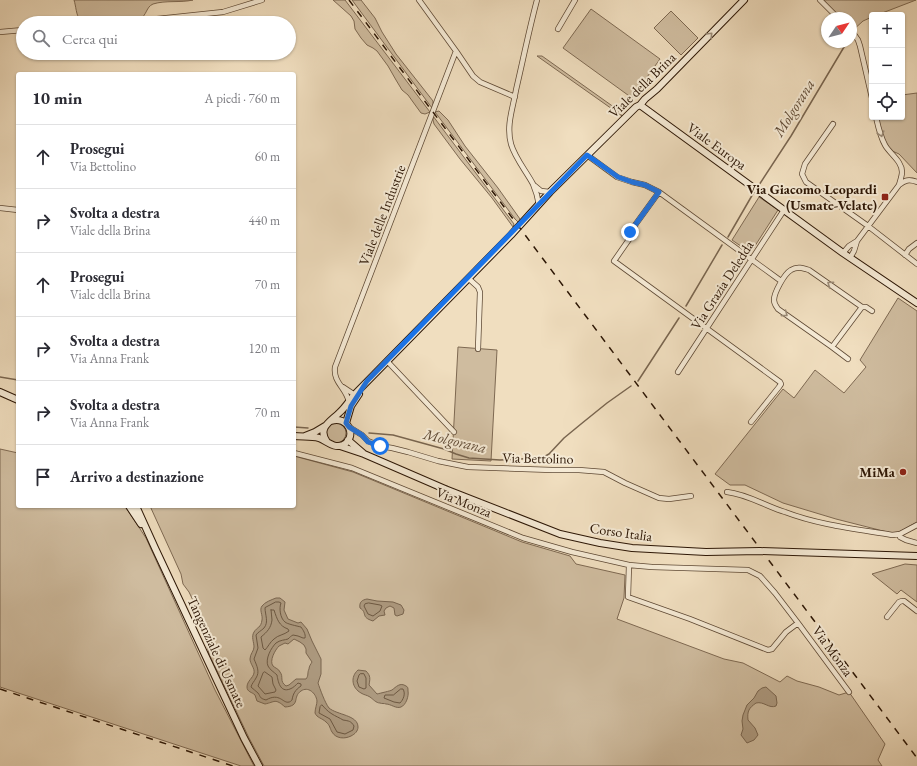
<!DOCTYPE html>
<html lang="it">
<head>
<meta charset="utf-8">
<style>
	body { margin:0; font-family:"EB Garamond",serif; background:#f7f7f7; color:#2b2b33 }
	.controls { position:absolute; right:12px; top:12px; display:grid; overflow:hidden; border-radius:4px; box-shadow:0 1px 3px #0004 }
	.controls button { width:36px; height:36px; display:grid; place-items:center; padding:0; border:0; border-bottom:1px solid #e1e1e2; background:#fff; color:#2b2b33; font:20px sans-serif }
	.compass { position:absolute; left:821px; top:12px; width:36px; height:36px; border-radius:50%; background:#fff; box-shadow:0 1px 3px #0004; rotate:55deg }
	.stop { position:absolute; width:12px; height:12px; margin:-9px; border:3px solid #1a73e8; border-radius:50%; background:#fff }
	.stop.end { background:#1a73e8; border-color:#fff; box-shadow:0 1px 4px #0008 }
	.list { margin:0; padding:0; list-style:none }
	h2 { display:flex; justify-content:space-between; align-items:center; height:52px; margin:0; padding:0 16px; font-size:17px }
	h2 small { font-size:13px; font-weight:400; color:#7c7c81 }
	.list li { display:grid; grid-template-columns:26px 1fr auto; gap:12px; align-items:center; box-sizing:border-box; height:64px; padding:0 16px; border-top:1px solid #e1e1e2 }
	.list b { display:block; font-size:15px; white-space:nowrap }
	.list p { margin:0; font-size:13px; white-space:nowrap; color:#7c7c81 }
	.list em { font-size:13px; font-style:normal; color:#7c7c81 }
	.icon { flex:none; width:22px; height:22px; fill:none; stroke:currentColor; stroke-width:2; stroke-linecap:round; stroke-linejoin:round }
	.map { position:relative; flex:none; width:917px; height:766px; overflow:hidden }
	.search { position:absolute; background:#fff; box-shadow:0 1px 3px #0004; left:16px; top:16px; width:280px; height:44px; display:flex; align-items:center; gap:10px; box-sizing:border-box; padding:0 14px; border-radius:22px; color:#7c7c81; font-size:15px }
	.panel { position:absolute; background:#fff; box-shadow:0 1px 3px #0004; left:16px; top:72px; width:280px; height:436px; border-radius:4px }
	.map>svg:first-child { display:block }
	.green { fill:#cfbc9f; stroke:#7e6952 }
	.water { fill:#ad9a80; stroke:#79654f; fill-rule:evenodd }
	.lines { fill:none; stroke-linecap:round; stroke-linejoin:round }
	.shore { stroke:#6c5842; stroke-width:1 }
	.stream { stroke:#79654f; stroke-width:1.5 }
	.street-casing { stroke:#5d4834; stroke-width:6 }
	.secondary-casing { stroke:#2c1605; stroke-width:8 }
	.street { stroke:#f5ead5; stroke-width:4.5 }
	.secondary { stroke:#f5ead5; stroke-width:6 }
	.rail { stroke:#2c1605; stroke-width:1.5; stroke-dasharray:7 7; stroke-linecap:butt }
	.secondary-bridge-casing { stroke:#2c1605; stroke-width:8; stroke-linecap:butt }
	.secondary-bridge { stroke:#f5ead5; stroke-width:6 }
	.oneway { stroke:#9b8b77 }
	.route { stroke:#1a73e8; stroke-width:5 }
	.poi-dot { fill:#8f2418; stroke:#f5ead5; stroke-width:1.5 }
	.labels { text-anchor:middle; stroke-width:4; stroke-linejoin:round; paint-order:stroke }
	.street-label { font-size:14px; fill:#2c1605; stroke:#f5ead5 }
	.poi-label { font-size:14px; font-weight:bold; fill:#2c1605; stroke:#f5ead5; text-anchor:end }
	.water-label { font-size:15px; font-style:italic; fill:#604b36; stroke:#f5ead5 }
</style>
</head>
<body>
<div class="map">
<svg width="917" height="766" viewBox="0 0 917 766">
	<rect width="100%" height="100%" fill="#f0debf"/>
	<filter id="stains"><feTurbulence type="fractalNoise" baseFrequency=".005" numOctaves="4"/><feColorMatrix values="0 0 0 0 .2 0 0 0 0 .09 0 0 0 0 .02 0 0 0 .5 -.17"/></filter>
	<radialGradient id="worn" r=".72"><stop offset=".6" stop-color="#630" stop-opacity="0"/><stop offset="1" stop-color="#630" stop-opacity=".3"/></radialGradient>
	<path class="green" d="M74 0H193C180 3 166 0 153 4 146 7 147 15 140 19 134 22 93 24 85 23 83 23 81 22 80 20 76 15 76 6 74 0Z
		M333 0H345L430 112 425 114 421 113 413 102 408 95 402 90 396 80 388 66 377 51 373 48 367 45 361 38 355 29 354 21 351 16Z
		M352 0H361L375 18 382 32 396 54 433 101V104L432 108Z
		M820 0H916L877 15H872V17L863 21 852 31 851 30V18H838Z
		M591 9 660 59 632 98 563 48Z
		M671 11 698 38 681 55 654 28Z
		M537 56H542L618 110 622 116Z
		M917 93V173L899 154 888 149 876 117H902V95Z
		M439 111 448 120 465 146 498 188 520 219 519 222H518L515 219 435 112Z
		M433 116 514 224 513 227 492 198 460 159 434 124 433 120Z
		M759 197 778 210 753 249 748 251 732 240Z
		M898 298 917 311V522L899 532 891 533 836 519 783 503 745 485H730L715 474 783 389 794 398 815 370 844 393 866 367 860 360Z
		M458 347 497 350 491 461 452 459Z
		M326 433a10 10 0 1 1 20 0a10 10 0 1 1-20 0Z
		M0 449 18 453V506H125L146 538 215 690 254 766H241L0 687Z
		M294 456 353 472 522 542 570 556 576 564 625 575 624 598 617 619 724 659 743 663 780 682 787 676 797 681 819 687 839 695 849 692 885 744 878 760 882 766H264L249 738 209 654 199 613 189 592 183 584 181 574 150 506H294Z
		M905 564 917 565V602L901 590 897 594 872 574Z"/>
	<path class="water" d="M276 598H280L285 602 284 610 288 619 298 623 301 622 307 629 312 641 321 659V674L318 683C320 689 325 703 329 708 337 715 358 715 358 727 358 731 355 734 351 736 345 739 336 739 332 732 330 729 330 725 326 722 322 718 317 718 315 713 315 709 317 704 317 701 316 693 308 686 301 691 292 697 301 706 285 707 275 698 275 702 265 704L257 701C256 699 256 697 255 695 252 692 247 692 247 687 247 681 253 678 254 673 255 668 250 664 250 659 250 654 254 651 254 647 254 642 251 637 254 632 257 627 261 628 262 620 263 615 259 610 262 606 265 602 271 600 276 598ZM294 639 300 642 304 645 306 649V653L312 662C311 664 309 666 309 669 307 673 309 675 306 679H296L289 685 286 686C279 681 284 677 280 672 279 669 275 668 273 666 269 661 275 650 279 646 281 645 283 644 285 643L288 644Z
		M367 599 377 601 393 602 401 605 404 610 403 614 397 616 395 615 394 608 390 606 386 608 384 611 385 615 379 616 373 621C360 617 368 613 360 608 359 602 362 600 367 599Z
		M358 670 366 671C371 676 370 679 369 685L377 694C381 693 390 691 392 690 396 687 400 682 406 686 408 687 408 688 408 691 409 696 406 705 401 707 396 709 391 704 386 704 384 703 382 704 380 703 376 703 373 699 370 697 367 695 364 695 361 693 352 688 350 677 358 670Z
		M766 687 776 696 777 703 776 706C769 709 764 701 756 703 749 708 747 711 748 720L755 728 758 735 754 740 747 743 741 735 743 729 742 721 743 715 747 705 754 698 758 691 762 688Z"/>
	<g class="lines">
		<path class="shore" d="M276 602H279L281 603C279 608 280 618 285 622 287 624 297 626 301 627 303 630 306 634 305 638H303L298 636 293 635C291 636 290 637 288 639 285 640 280 640 276 643 271 648 265 659 268 666 270 670 274 672 277 675 278 681 280 693 290 689 293 688 296 685 298 683L301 684V686C295 690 293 694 292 700 291 701 290 702 289 702 283 704 280 692 266 700 259 698 261 697 258 693 256 691 253 689 251 687 252 683 254 682 256 678 260 672 257 666 254 659L258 648 256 635C258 632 261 631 264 628 269 622 265 615 265 608Z
			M369 603 380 605 382 606 380 611 373 616 368 614 364 606 365 604Z
			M271 610H274C277 619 279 626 288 629L289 631C284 635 278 635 274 639 270 642 268 647 265 650L263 648 261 637C267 632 271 628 272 620 272 617 271 613 271 610Z
			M265 672 272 677 273 684 276 690 275 692 265 694 258 686 263 673Z
			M364 674 366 678V688L364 689 359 687 357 681 359 675 360 674Z
			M401 689H403C406 694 403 700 400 703L394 702 384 698 385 695H393Z
			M322 705C325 708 327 711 332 714 335 716 340 718 343 720 349 721 351 721 354 726L353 730 345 734 337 732 330 719 319 713 320 707Z"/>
		<path class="stream" d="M759 185 791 136 847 42
			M728 237 754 192
			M686 306 722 245
			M0 377 18 380
			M638 381 679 318
			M294 427 308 428
			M369 433 393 435 444 449 456 454 469 458 500 460 542 458 549 454 564 438 581 424 607 403 631 386"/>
		<g class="street-casing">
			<path id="street" d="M419 0 456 51 473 76 480 82 515 97
				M537 0C529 30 523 60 516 90 513 108 506 125 511 144 515 158 526 171 533 184 536 191 538 198 539 205
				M820 0 838 18
				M100 23 138 21 223 12 262 0
				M558 29 575 0
				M851 30 858 40 860 46 872 98
				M0 32 23 30
				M833 124 805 164 802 174 806 182 868 226 917 264
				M587 155 617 177 632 182 645 185 659 192 781 281
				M899 185C905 180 909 179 917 182
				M535 186 541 191 550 192
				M0 208 18 210
				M630 232 659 192
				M630 238 614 261 780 382 781 384 779 387 751 422
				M843 253 849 246 857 241
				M905 255 909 249 917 243
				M850 258 854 251 857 241 899 185C900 181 902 176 902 172 902 161 890 154 885 145 880 136 878 126 876 117
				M468 278 478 287 480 292 478 349
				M862 307 832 347 778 309C776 306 774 304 774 300 774 293 784 274 791 270 797 266 803 268 809 270L862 307H866L872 311
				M832 347 848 359
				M387 361 454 432
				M678 372 784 210
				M343 387 352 393 354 395V398
				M349 402C346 387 333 383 335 367L456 51
				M349 427 362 435 368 441 380 446 392 448 408 452 438 461 468 467 552 470H579L604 472 625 483 659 498 669 499 691 496
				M294 453 352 468 523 538 572 552 629 565 652 567 748 570 760 576 775 593 798 623 849 692
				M727 492C747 494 765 506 785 512 819 525 856 529 892 535L900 534 917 525
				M900 534V537L906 540 917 543
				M629 565 628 597 690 619 768 650 772 649 786 632 798 623
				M887 617 899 602 902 601H904L917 611"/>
		</g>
		<g class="secondary-casing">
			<path id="secondary" d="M640 105 843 253 917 303
				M0 392 18 400
				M346 423 351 406 359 394
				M294 436C302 437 311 436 319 438 327 441 334 449 343 445 358 437 348 415 331 421
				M305 436 315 432 325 426
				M348 440 363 453
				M327 442C317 428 330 422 339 413 345 408 349 401 354 395L511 235 550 192 636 107 640 105 645 99 657 89 744 0
				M340 446 364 454 445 489
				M129 506 141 524
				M136 506 155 548 244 738 259 766"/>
		</g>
		<use href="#street" class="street"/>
		<use href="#secondary" class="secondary"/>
		<path class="rail" d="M349 0 917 758
			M0 689 233 766"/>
		<g class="secondary-bridge-casing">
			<path id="secondary-bridge" d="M445 489 560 534 600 543 632 548 706 552 760 551 917 556"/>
		</g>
		<use href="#secondary-bridge" class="secondary-bridge"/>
	</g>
	<defs><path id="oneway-chevron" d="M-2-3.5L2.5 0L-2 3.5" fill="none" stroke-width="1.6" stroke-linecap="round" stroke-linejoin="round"/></defs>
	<g class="oneway">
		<use href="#oneway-chevron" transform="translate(710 35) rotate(-46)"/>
		<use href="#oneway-chevron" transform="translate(881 134) rotate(73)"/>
		<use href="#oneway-chevron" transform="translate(830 284) rotate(-145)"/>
		<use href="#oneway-chevron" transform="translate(785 314) rotate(37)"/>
	</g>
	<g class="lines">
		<path class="route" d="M380 446 368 442 362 435 349 427 346 423 351 406 367 381 587 155 618 177 632 182 645 185 659 192 630 232"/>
	</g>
	<g class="poi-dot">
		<rect x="881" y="193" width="8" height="8" rx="2"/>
		<circle cx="903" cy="472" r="4"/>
	</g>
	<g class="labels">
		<g class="street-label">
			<text transform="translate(642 85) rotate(-44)" y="5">Viale della Brina</text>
			<text transform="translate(717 146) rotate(36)" y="5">Viale Europa</text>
			<text transform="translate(382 215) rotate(-69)" y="5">Viale delle Industrie</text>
			<text transform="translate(722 285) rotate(-57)" y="5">Via Grazia Deledda</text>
			<text transform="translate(538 458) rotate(1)" y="5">Via Bettolino</text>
			<text transform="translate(464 502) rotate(22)" y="5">Via Monza</text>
			<text transform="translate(621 532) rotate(8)" y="5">Corso Italia</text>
			<text transform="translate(833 651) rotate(54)" y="5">Via Monza</text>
			<text transform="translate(217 652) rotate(65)" y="5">Tangenziale di Usmate</text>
		</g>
		<g class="poi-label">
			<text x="877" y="194">Via Giacomo Leopardi<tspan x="877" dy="16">(Usmate-Velate)</tspan></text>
			<text x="895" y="477">MiMa</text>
		</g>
		<g class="water-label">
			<text transform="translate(794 108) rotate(-58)" y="5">Molgorana</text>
			<text transform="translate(455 441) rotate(13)" y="5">Molgorana</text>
		</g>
	</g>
	<rect width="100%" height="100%" filter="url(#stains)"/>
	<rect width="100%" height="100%" fill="url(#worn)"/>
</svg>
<div class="controls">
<button>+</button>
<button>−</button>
<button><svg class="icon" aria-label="locate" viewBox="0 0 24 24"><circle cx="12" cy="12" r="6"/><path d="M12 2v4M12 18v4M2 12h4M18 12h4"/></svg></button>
</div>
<svg class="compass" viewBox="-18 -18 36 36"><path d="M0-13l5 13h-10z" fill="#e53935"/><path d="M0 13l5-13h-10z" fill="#7c7c81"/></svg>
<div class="stop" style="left:380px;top:446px"></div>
<div class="stop end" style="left:630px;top:232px"></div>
<div class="search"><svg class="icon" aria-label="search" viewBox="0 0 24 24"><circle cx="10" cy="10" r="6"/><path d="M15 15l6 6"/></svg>Cerca qui</div>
<section class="panel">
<h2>10 min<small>A piedi · 760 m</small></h2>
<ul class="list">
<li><svg class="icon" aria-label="ahead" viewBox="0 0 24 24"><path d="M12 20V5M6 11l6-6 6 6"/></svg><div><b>Prosegui</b><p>Via Bettolino</p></div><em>60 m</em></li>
<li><svg class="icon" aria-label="right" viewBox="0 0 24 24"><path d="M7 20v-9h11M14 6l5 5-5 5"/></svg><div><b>Svolta a destra</b><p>Viale della Brina</p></div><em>440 m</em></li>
<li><svg class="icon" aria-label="ahead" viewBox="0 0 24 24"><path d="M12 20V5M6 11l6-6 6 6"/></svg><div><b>Prosegui</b><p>Viale della Brina</p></div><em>70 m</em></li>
<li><svg class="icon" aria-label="right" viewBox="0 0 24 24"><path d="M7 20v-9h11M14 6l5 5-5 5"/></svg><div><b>Svolta a destra</b><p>Via Anna Frank</p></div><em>120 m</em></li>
<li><svg class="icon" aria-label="right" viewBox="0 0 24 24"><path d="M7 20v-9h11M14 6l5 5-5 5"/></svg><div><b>Svolta a destra</b><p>Via Anna Frank</p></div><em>70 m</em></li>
<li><svg class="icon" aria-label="arrive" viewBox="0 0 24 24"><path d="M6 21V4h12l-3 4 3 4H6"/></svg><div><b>Arrivo a destinazione</b></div></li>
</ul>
</section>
</div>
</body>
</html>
